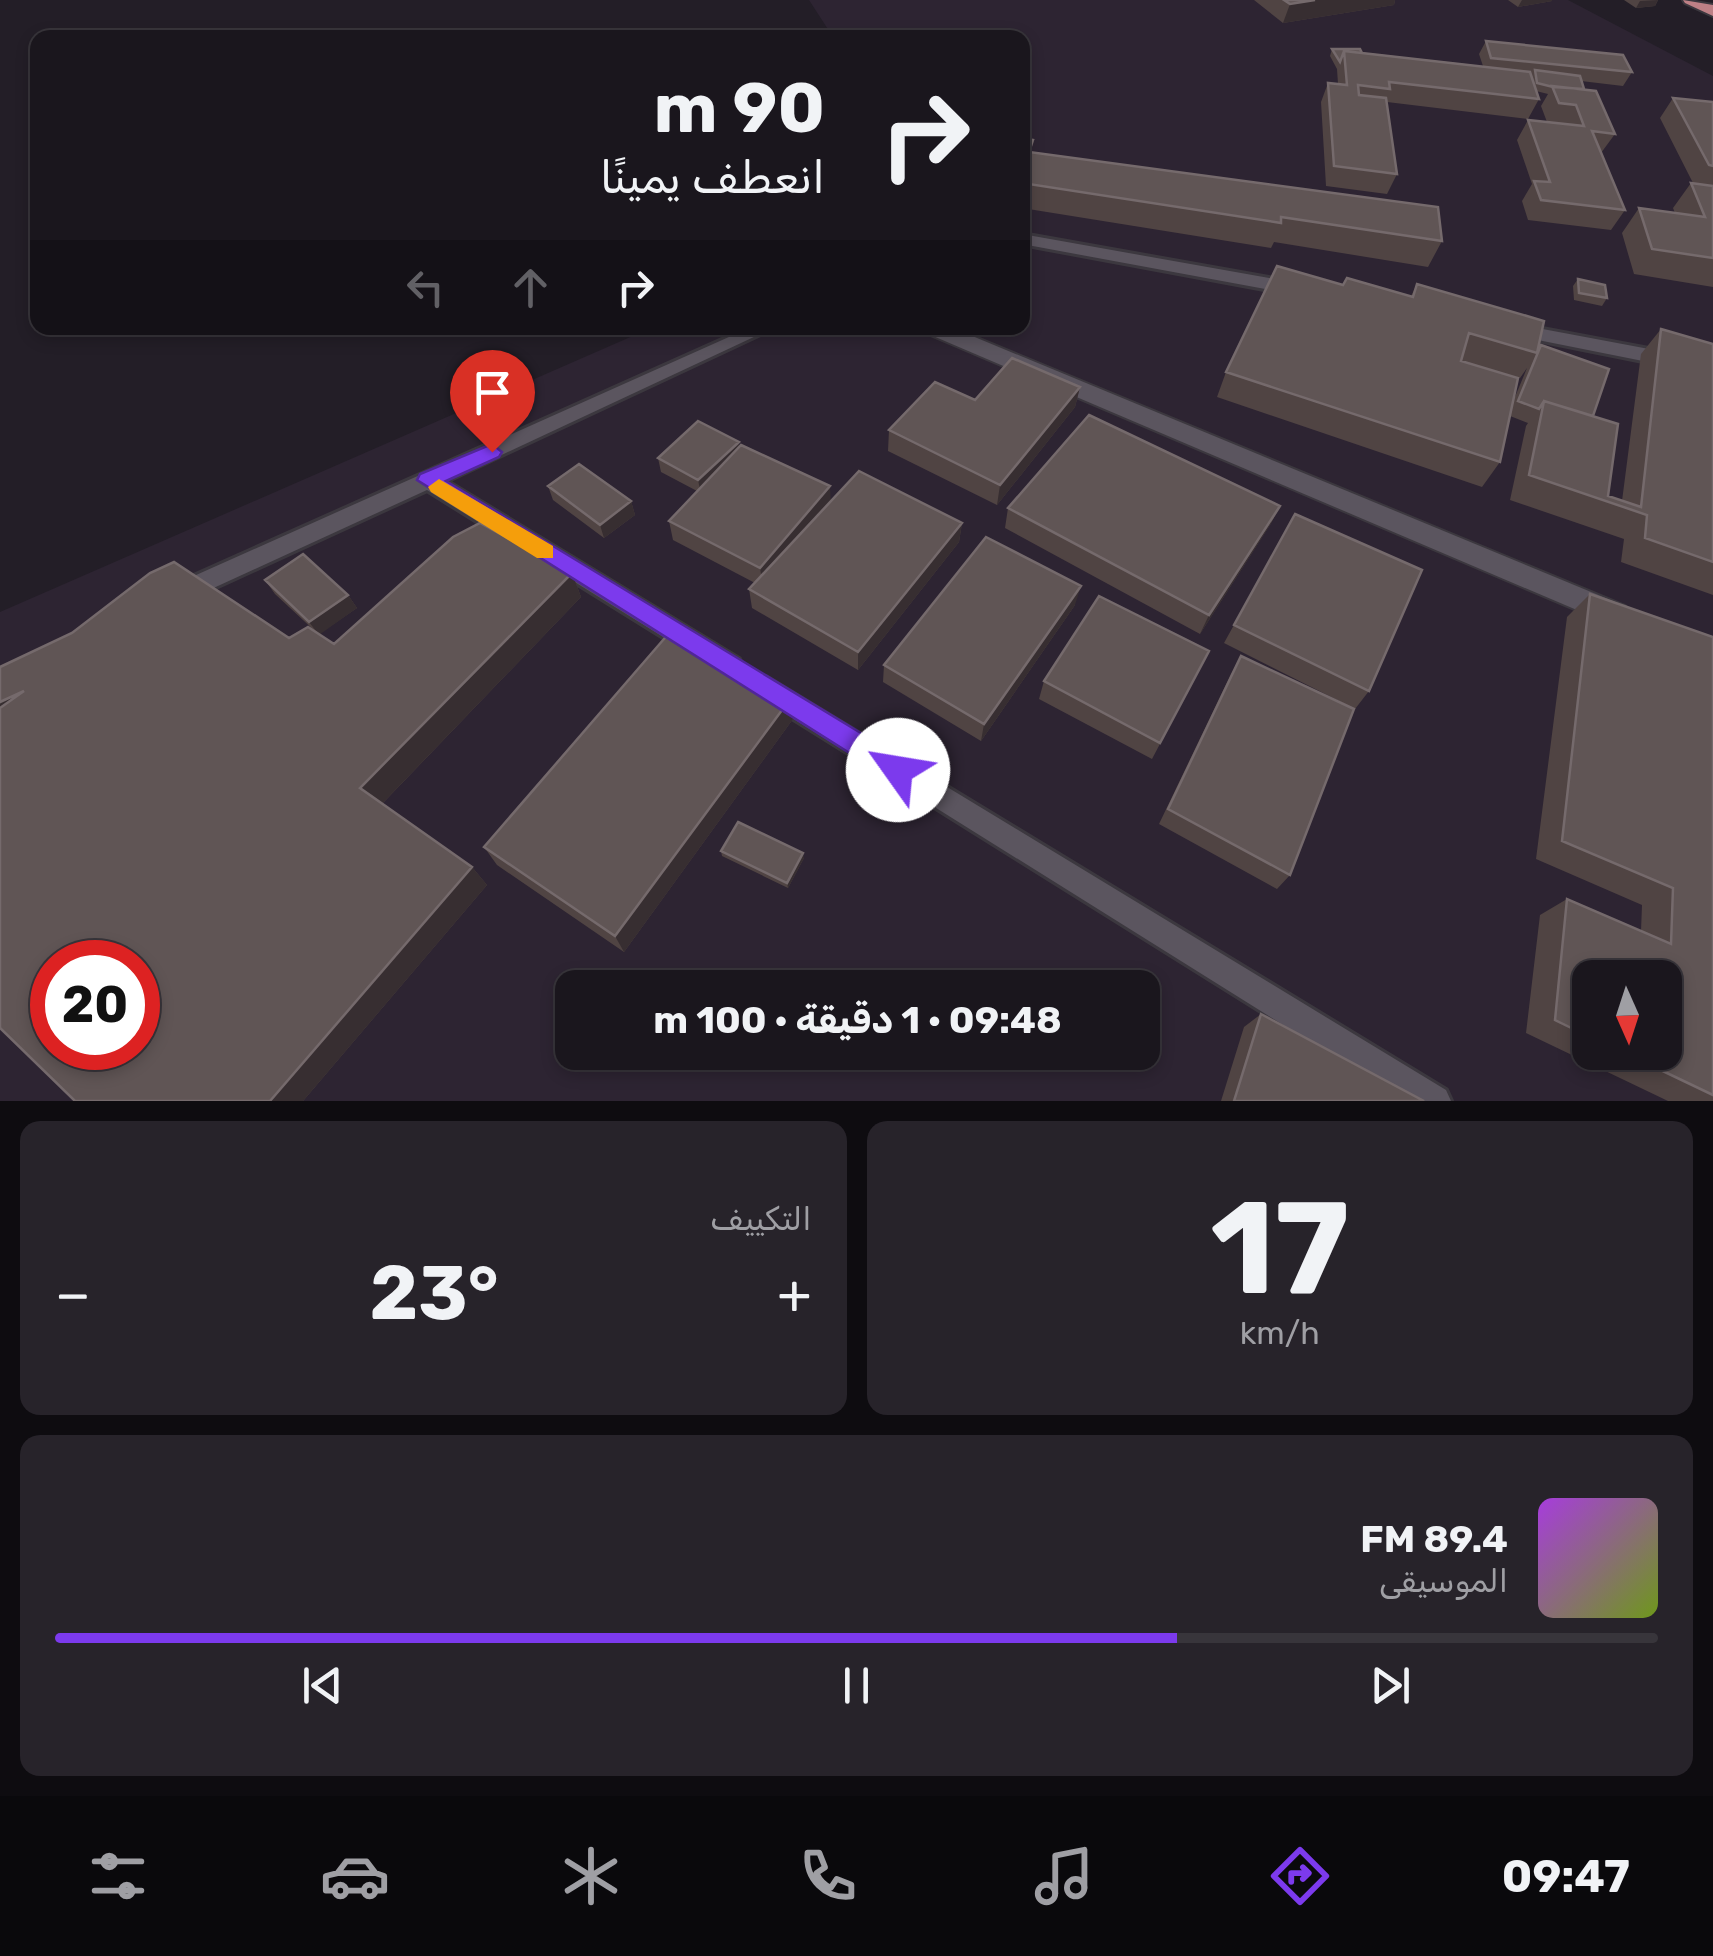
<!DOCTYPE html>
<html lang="ar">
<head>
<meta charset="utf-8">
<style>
  :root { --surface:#1a161d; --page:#27232a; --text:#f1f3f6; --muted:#9f9fa4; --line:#38353b; --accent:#7c3aed }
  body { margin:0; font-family:Rubik,"Noto Sans Arabic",sans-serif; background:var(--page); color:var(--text); direction:rtl; height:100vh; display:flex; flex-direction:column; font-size:38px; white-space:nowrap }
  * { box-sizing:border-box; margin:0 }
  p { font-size:32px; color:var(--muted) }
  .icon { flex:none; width:55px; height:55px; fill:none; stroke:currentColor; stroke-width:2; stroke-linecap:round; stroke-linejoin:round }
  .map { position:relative; height:1101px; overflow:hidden; direction:ltr }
  .sheet { display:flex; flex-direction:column; gap:20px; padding:20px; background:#0e0c10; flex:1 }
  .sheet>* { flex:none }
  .hud { position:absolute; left:30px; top:30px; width:1000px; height:305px; border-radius:20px; box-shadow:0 5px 15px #0003,0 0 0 2px var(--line); direction:rtl; background:#1a161d; color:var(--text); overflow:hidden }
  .needle { width:65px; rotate:177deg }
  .buttons { position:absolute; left:1572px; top:960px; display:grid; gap:20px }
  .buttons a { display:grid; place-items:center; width:110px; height:110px; border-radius:20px; background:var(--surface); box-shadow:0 5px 15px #0003,0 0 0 2px var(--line); font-size:50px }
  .speed { position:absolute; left:30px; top:940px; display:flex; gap:20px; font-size:50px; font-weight:700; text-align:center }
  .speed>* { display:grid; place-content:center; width:130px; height:130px; border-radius:50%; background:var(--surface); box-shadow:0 5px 15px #0003,0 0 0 2px var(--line); line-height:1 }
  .speed .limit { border:15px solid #d22; background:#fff; color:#111 }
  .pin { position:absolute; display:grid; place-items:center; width:85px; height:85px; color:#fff; margin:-102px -42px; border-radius:50% 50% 50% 0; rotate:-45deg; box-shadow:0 0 10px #0007 }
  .pin .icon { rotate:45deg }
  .me { position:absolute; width:110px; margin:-55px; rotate:302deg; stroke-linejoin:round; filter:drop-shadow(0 0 8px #0008) }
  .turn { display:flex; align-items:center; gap:35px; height:210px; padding:0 40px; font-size:45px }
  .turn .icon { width:130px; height:130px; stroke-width:2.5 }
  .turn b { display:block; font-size:70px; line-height:85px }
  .lanes { display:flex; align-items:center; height:95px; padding:0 40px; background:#0003; justify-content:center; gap:50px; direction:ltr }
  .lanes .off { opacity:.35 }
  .big { font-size:75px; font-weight:700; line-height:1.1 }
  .sheet .card { flex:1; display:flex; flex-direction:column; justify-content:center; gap:15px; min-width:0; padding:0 35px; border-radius:20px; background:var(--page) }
  .sheet .dial { align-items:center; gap:0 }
  .dial b { font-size:130px; line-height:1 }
  .song { display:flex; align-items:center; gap:30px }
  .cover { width:120px; height:120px; border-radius:15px; background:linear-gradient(135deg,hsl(280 70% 55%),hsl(80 70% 35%)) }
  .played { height:10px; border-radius:5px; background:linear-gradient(90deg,var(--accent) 70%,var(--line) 70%) }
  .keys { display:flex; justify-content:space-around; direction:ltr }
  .heat { display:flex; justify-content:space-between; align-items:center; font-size:55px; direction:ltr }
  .sheet .tiles { flex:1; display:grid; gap:20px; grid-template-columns:1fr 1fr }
  .card:last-child { grid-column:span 2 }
  .trip { position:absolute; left:555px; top:970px; width:605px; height:100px; border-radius:20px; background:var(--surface); box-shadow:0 5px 15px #0003,0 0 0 2px var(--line); font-weight:700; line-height:100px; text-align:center; direction:rtl }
  .tab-bar { display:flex; height:160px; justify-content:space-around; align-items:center; background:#0a090c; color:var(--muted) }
  .tab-bar .icon { width:70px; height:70px }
  .tab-bar .current { color:var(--accent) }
  .tab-bar b { font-size:45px; color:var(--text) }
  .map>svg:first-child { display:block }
</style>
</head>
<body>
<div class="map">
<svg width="1713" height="1101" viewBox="0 0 1713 1101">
  <rect width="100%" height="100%" fill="#231e27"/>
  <path fill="#2d2432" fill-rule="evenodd" d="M809 0H1568L1713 76V1101H0V612L651 328H1022V38L833 37ZM52 962H138V1048H52ZM1590 978H1665V1052H1590ZM572 988H1142V1052H572Z"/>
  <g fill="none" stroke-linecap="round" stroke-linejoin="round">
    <g stroke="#3c383f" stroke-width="6">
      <path id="service" d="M1022 234 1297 283 1306 289 1297 295 1022 244Z
        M1510 323 1713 361V375L1503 333V325Z
        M749 328H773L446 481 739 659 742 666 739 673 730 677 721 673 427 490 183 602H167L163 595 167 588Z
        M766 677 1446 1090 1451 1101H1405L757 696 754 688 757 680Z"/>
    </g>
    <g stroke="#3c383f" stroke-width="4">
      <path id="minor" d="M923 328H953L1625 606 1629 614 1625 622 1615 626 1605 622 926 333Z"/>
    </g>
    <g stroke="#3c383f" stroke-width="4">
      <path id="trunk" d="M1683 0 1713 5V16L1685 3Z"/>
    </g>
    <use href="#service" fill="#5b555f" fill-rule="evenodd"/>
    <use href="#minor" fill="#5b555f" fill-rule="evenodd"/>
    <use href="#trunk" fill="#be8086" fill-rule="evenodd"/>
  </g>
  <path fill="#504443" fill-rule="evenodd" d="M1254 0H1395L1394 5 1283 23Z
    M1508 0H1552V1L1518 7Z
    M1624 0H1658L1655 6 1636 8Z
    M1486 41 1632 72 1623 86 1581 81 1584 89 1615 134 1601 153 1625 210 1611 230 1528 220 1522 201 1532 184 1517 140 1528 120 1547 122 1541 106 1548 94 1536 91 1539 99 1528 119 1387 102 1397 174 1387 194 1326 186 1321 102 1328 83 1338 84 1337 69 1330 56 1332 49 1483 66 1479 54Z
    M1673 98 1713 102V287L1634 274 1622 233 1639 208 1675 213 1673 208 1691 183H1693L1660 118Z
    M1022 138 1031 152 1442 241 1428 267 1274 242 1271 248 1022 208Z
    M1578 279 1607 298 1602 306 1574 300 1573 286Z
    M1417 284 1538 348 1593 416 1608 496 1622 501 1641 354 1661 329 1713 344V595L1621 562 1624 539 1510 500 1526 426 1528 423 1510 416 1500 462 1482 487 1217 397 1226 372 1343 285 1411 296ZM1467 363 1520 378 1527 368 1512 404Z
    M1080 387 1075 407 997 505 888 451 889 430Z
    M739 442V447L831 502 962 523 959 542 858 670 752 608 749 589 755 583 673 540 669 521 697 491 661 472 658 458Z
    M548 486 631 501 635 515 604 538 553 500Z
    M1280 506 1270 525 1200 634 1005 528 1008 508Z
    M1295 514 1369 691 1355 709 1224 643Z
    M572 573 581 597 382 804 472 867 487 885 303 1101 289 638 317 633 275 594 265 580 348 595 357 608 319 634 334 644Z
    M1590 594 1713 637V1101H1668L1526 1033 1540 915 1567 899 1641 931 1642 905 1536 859 1567 617ZM1590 978 1665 1052H1590Z
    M1075 605 981 741 883 682 884 665Z
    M1209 651 1152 759 1039 699 1044 681Z
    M1241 656 1290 875 1277 889 1159 824 1231 674Z
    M793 719 624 952 497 865 484 847Z
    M721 851 804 858 788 888 722 856Z
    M1261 1014 1424 1101H1221L1244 1027Z"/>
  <path fill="#372e31" d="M1315 0H1395L1394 5 1283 23 1290 4Z
    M1522 0H1552V1L1518 7Z
    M1658 0 1655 6 1636 8 1640 1Z
    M1080 387 1075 407 997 505 1000 485Z
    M739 442 740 456 701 494 698 480Z
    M830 486 831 506 763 587 760 568Z
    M631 501 635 515 604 538 600 525Z
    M1280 506 1270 525 1200 634 1209 615Z
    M962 523 959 542 858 670V652Z
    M572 573 581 597 378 808 360 788Z
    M1081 586 1075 605 981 741 984 724Z
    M348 595 357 608 319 635 309 622Z
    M24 691 0 738V702Z
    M791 698 793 719 624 952 615 936Z
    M803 853 804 858 788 888 787 883Z
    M472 867 487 885 303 1101H270Z"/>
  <path fill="#605555" stroke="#756a6c" stroke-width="2.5" fill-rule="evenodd" d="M1284 0H1315L1290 4Z
    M1486 41 1623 55 1632 72 1491 58Z
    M1332 49H1360L1362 53 1344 51 1340 62Z
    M1344 51 1530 72 1539 99 1389 82 1390 89 1358 85 1359 95 1386 98 1397 174 1334 166 1328 83 1347 85Z
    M1535 70 1580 76 1584 89 1553 87 1537 83Z
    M1552 86 1596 91 1615 134 1592 131 1625 210 1541 200 1534 181 1550 182 1528 120 1584 126 1576 105 1559 103Z
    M1673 98 1713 102V166L1709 165Z
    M1022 138 1033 140 1029 152 1438 207 1442 241 1281 217V223L1022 183Z
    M1691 183 1713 186V258L1652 249 1639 208 1705 217Z
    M1277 266 1343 285 1347 278 1413 297 1417 284 1544 321 1537 353 1469 333 1461 361 1518 378 1500 462 1226 372Z
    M1578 279 1605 285 1607 298 1579 293Z
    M1661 329 1713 344V562L1645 538 1647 515 1529 475 1544 401 1618 424 1608 496 1641 507Z
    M1541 345 1609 369 1593 416 1544 401 1539 409 1518 401Z
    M1012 358 1080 387 1000 485 889 430 935 382 975 400Z
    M1089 415 1280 506 1209 615 1008 508Z
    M698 421 739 442 698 480 658 458Z
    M741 445 830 486 760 568 669 521Z
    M579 464 631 501 600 525 548 486Z
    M859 471 962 523 858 652 749 589Z
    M1295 514 1422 570 1369 691 1234 625Z
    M480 523 572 573 360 788 472 867 270 1101H75L0 1028V708L24 691 0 702V667L72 633 150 573 174 562 289 638 308 627 334 644 453 537ZM52 962H138V1048H52Z
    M986 537 1081 586 984 724 884 665Z
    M303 554 348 595 309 622 265 580Z
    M1590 594 1713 637V1095L1623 1052H1665V978H1590V1037L1555 1020 1567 899 1671 944 1673 888 1562 841Z
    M1099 596 1209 651 1160 743 1044 681Z
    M670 632 791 698 615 936 484 847Z
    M1241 656 1354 709 1290 875 1168 809Z
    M738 822 803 853 787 883 721 851Z
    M1261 1014 1424 1101H1234Z"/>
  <path fill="#7c3aed" stroke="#51269a" stroke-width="2.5" d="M492 444 502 452 499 457 446 481 907 761 911 770 907 778 898 782 889 778 417 480 420 474Z"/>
  <path fill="#f59e0b" d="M439 479 553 546V558H537L431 492 428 487Z"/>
</svg>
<div class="buttons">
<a><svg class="needle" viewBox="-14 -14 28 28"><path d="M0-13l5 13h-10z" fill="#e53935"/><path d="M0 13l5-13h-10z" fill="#9f9fa4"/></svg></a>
</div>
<div class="speed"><div class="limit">20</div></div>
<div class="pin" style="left:492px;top:452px;background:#d93025"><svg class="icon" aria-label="arrive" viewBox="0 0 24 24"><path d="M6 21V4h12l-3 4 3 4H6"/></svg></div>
<svg class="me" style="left:898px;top:770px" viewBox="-20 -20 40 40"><circle r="19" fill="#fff"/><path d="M0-13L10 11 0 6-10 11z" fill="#7c3aed"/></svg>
<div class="trip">09:48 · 1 دقيقة · 100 m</div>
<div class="hud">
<div class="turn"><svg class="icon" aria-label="right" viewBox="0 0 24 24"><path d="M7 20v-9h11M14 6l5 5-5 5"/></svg><div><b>90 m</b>انعطف يمينًا</div></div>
<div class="lanes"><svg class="icon off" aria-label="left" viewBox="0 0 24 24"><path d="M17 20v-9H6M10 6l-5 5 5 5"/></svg><svg class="icon off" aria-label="ahead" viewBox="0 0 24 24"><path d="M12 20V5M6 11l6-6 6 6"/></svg><svg class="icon" aria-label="right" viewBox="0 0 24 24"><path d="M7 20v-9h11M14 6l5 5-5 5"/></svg></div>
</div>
</div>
<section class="sheet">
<div class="tiles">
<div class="card dial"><b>17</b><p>km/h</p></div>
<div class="card"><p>التكييف</p>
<div class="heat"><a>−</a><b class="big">23°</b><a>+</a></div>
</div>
<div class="card">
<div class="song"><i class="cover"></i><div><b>89.4 FM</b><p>الموسيقى</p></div></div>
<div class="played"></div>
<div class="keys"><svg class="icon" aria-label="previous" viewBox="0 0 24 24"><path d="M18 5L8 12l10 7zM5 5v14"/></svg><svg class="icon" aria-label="pause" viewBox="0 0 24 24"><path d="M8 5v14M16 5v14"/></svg><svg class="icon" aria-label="next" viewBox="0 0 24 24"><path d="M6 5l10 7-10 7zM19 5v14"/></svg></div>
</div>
</div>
</section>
<nav class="tab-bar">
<b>09:47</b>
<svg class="icon current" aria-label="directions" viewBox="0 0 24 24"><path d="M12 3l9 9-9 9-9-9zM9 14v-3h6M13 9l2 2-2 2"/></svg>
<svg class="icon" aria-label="music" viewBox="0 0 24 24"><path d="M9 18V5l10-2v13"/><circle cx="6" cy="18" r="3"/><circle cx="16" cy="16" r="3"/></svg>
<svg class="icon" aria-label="phone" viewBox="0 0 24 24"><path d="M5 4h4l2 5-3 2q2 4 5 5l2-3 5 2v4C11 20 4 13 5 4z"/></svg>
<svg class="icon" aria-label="climate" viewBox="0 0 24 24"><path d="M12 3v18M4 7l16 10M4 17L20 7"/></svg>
<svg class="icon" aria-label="car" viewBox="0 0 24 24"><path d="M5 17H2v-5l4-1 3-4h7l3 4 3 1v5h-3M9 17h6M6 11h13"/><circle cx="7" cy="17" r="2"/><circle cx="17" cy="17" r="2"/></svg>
<svg class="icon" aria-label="filters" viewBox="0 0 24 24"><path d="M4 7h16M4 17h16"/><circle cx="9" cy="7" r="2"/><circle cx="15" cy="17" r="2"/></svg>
</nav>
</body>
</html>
